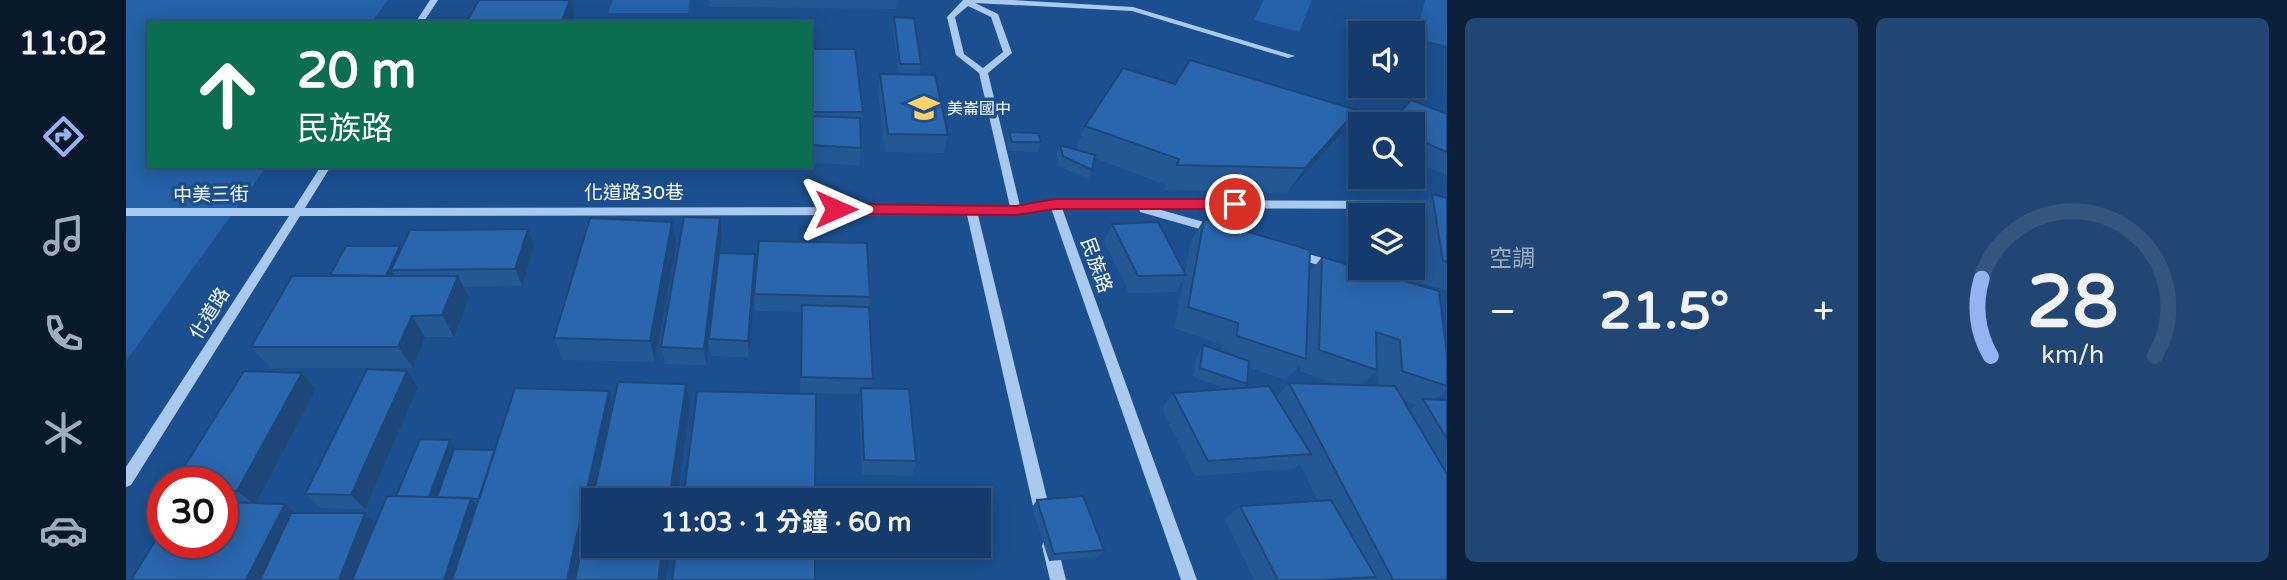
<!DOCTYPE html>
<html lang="zh-TW">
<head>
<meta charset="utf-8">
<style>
  :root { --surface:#143b6b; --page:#214673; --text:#f1f3f6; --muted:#9dadc1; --line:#33557e; --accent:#95b2f1 }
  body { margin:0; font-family:"Varela Round","Noto Sans TC",sans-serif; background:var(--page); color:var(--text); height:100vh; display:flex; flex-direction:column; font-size:26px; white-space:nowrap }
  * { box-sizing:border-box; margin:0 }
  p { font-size:23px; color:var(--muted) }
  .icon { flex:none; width:38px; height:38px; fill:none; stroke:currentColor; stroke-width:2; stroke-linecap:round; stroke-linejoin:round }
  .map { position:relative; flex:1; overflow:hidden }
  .drawer { display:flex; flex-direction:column; gap:18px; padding:18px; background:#0b203b; width:840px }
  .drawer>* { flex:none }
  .top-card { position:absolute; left:21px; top:21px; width:665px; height:147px; border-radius:0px; box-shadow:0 4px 18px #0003,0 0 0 2px var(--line); background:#0b6e4f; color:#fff; overflow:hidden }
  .fabs { position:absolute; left:1222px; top:21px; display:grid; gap:14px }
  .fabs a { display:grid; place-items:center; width:77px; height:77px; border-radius:0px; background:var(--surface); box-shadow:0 4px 18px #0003,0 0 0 2px var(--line); font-size:35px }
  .speed { position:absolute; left:21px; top:467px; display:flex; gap:14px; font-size:35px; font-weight:700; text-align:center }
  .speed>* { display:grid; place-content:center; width:91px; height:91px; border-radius:50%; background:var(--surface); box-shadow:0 4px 18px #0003,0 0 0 2px var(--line); line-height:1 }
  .speed .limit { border:10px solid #d22; background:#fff; color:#111 }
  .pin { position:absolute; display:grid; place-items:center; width:60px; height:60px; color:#fff; margin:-30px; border:4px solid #fff; border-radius:50%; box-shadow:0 2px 7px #0007 }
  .me { position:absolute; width:77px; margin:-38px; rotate:90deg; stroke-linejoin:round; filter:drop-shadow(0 0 5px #0008) }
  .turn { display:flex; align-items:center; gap:24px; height:147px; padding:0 35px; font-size:32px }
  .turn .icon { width:91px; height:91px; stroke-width:2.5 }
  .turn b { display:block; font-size:49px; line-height:60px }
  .big { font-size:52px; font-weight:700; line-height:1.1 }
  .drawer .widget { flex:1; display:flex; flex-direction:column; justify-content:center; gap:10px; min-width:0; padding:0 24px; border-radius:10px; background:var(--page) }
  .drawer .dial { align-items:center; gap:0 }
  .dial svg { height:182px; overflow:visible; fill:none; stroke:var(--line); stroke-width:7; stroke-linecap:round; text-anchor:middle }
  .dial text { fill:var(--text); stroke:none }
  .heat { display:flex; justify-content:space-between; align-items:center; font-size:38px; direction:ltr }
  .drawer .tiles { flex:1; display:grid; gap:18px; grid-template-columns:repeat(2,1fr) }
  .trip { position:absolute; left:455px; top:488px; width:410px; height:70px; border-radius:0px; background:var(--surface); box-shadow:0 4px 18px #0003,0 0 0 2px var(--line); font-weight:700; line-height:70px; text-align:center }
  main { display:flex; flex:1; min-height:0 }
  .menu { display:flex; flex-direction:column; width:126px; justify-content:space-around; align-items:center; background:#08182b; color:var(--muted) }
  .menu .icon { width:49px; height:49px }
  .menu .current { color:var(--accent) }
  .menu b { font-size:32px; color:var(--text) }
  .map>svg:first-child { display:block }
</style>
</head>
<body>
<main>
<nav class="menu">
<b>11:02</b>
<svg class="icon current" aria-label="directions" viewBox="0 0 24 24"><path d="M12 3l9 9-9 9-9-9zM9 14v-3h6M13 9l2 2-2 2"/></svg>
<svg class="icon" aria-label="music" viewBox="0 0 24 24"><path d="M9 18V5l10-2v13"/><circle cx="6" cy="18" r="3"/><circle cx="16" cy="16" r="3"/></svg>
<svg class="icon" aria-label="phone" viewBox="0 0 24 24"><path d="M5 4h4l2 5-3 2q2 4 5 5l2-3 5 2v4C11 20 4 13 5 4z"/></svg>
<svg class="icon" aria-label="climate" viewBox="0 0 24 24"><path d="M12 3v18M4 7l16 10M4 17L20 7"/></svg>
<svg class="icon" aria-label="car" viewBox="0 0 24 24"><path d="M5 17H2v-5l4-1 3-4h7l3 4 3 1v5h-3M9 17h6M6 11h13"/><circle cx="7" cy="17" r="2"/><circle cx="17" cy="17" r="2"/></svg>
</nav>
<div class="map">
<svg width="1321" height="580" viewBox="0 0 1321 580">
  <rect width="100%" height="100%" fill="#1b4f8f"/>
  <path fill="#2461a8" d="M0 0H262L245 23H23V166H141L0 361Z
    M487 0H564L562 13H482Z
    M1138 0H1186L1173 32 1128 20Z
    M1299 0H1321V46L1290 38Z"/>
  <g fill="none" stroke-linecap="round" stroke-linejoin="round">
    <path fill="#a9c9ee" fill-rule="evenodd" d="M304 0H312L297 23H289Z
      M837 0H886L1007 7 1169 56 1162 58 1006 11 849 3 872 14 886 53 862 73 894 206 929 200 1321 201V209L1028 208 1092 226 1094 229 1088 233 1014 212 1013 208H936L1071 580H1055L925 208 890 215H852L925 515 922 520 917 522 912 520 909 515 841 215 174 216 5 485 0 487V467L163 216H0V208H168L195 166H205L179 208 841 207 845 205 849 207H884L853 73 830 55 821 17ZM842 6 865 17 877 52 857 68 838 54 829 17Z
      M1169 250 1213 263 1215 266 1209 270 1165 257 1163 254Z
      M924 538 930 540 940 580H924L916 546 918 540Z"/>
  </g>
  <path fill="#245895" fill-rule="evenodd" d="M582 0H772L771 9 583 7Z
    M768 17 795 64 793 74 773 73 767 26Z
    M684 49 737 112 735 129H734L735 148 733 165 684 163Z
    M754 74 822 135 818 153 759 152 752 91Z
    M1321 114V175L1286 161V124Z
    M959 126 1214 135 1161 193 1038 190 1040 185 968 158 966 170 962 179 933 166 931 154 934 145 950 150Z
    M883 132 915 142 912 152 883 151 881 142Z
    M1306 194 1321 198V290L1295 283 1286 217Z
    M594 218 596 235 594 253 630 271 744 297 743 309 747 379 745 388 790 461 786 476 736 475 733 404 734 394 674 393 676 312 629 311 628 295 623 357 585 356 583 342 580 365 539 364 535 347Z
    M1078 219 1183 273 1196 257 1321 355V390L1310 399 1321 400V580H1128L1099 519 1114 506 1192 501 1174 464 1168 469 1069 476 1036 409 1047 393 1101 389 1067 377 1071 355 1077 345 1095 352 1096 345 1048 328 1058 278 1050 292 1003 293 978 241 986 224 1059 273 1065 241ZM1251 361 1253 386 1235 385 1251 370ZM1174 365V371L1212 385 1163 383 1150 397 1118 388 1121 384 1122 367 1160 380ZM1278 400 1290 405 1283 410Z
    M550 244 529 362 437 360 428 338Z
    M408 246 396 286 337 287 343 298 328 337H299L287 368H145L125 347 205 276 275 248Z
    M281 371 292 387 239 509 195 508 179 494Z
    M176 373 190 389 130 503 159 504 169 513 250 523 270 496 324 440 330 449 369 450 487 403 560 384 564 405 540 580H5L96 542V483Z
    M911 500 978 550 972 557 923 561 906 507Z"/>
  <path fill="#1d4779" d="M444 0H445L448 14 445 23H435Z
    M1231 110 1214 135 1161 193 1179 168Z
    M594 218 596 235 580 365 578 349Z
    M546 222 550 244 529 362 524 341Z
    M402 229 408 246 396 286 389 269Z
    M274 246 279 256 265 270 270 277 260 276Z
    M629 254 630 271 623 357 622 341Z
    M332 276 343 298 328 337 316 315Z
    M286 316 299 337 287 368 272 347Z
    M281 371 292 387 239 509 225 495Z
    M176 373 190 389 129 505 111 491Z
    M560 384 564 405 551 500H543Z
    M483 391 490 412 454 580H441Z
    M324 440 330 449 310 505 303 497Z
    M345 498 355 512 334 580H318Z
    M159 504 176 518 145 580H120Z
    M239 513 253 526 233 580H213Z
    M537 546H545L540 580H532Z"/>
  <path fill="#2a66ad" stroke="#1d4779" stroke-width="2" d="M353 0H444L435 23H340Z
    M768 17 788 18 795 64H774Z
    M684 49H729L737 112H684Z
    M1064 60 1231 110 1179 168 1051 165 1053 159 959 126 997 68 1049 84Z
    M754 74 809 75 822 135 762 134Z
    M1285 100 1321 114V152L1286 137V124H1263Z
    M684 116 734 118 735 148 684 145Z
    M883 132 912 133 915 142H886Z
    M934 145 969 155 966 170 937 156Z
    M1306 194 1321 198V262L1317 261Z
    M558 217 594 218 578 349 535 347Z
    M464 218 546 222 524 341 428 338Z
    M1078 219 1184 250 1180 359 1111 336 1112 323 1062 307Z
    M1032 222 1060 275 1012 276 986 224Z
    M402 229 389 269 265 270 284 230Z
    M633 241 741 243 744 297 628 294Z
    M220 246H274L260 276 204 275Z
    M593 253 629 254 622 341 583 339Z
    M1196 257 1313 291 1321 355V386L1276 371 1274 340 1250 332 1251 370 1193 350Z
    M166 276H332L316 315 286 316 272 347H125Z
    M676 305 743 307 747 379 675 377Z
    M1077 345 1123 361 1121 384 1074 368Z
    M241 369 281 371 225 495 179 494Z
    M118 371 176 373 111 491 96 490V483H48Z
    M492 382 560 384 543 500H467V546H537L532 580H449Z
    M1163 383 1269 386 1321 474V580H1267Z
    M1143 386 1185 454 1082 461 1047 393Z
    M389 388 483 391 441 580H326Z
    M735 388 783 389 790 461 738 460Z
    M571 391 690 394 689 500H557Z
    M1297 399 1321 400V439Z
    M294 439 324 440 303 497 270 496Z
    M328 449 369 450 353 499 311 497Z
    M261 496 345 498 318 580H226Z
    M957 496 978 550 928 554 911 500Z
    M1205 500 1250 577 1196 580H1152L1114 506Z
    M96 502 159 504 120 580H5L37 528V542H96Z
    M165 513H239L213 580H134Z
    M551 546H689V580H546Z"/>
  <path fill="#e11d48" stroke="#92132f" stroke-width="2" d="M929 199H1109L1116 204 1109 209H929L890 215 710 214 703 209 710 204 890 206Z"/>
  <defs>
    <g id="school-bare" transform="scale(2.415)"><path d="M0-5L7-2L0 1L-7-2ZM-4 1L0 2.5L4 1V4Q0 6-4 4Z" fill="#ffd166" stroke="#1b4f8f" stroke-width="2.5" paint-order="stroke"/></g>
  </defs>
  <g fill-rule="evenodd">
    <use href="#school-bare" x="798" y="108"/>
  </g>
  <g text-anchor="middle" stroke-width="7" stroke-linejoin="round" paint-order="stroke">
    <g font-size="16" fill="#fff" stroke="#1b4f8f" text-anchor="start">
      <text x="821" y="114">美崙國中</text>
    </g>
    <g font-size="19" fill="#fff" stroke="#1b4f8f">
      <text x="508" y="199">化道路30巷</text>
      <text transform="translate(85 194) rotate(-1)" y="7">中美三街</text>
      <text transform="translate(971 265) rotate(70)" y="7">民族路</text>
      <text transform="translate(83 313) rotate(-58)" y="7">化道路</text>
    </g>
  </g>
</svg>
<div class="fabs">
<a><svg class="icon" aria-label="sound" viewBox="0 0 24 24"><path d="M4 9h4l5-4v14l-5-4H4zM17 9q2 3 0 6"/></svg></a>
<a><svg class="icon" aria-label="search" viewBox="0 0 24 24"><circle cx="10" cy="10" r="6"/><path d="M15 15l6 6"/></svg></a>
<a><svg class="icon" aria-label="layers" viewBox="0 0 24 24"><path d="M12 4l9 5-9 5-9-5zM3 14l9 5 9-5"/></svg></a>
</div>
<div class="speed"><div class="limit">30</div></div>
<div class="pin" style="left:1109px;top:204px;background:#d93025"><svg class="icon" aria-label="arrive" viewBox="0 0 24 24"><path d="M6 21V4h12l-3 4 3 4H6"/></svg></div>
<svg class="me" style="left:710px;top:209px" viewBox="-20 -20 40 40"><path d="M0-17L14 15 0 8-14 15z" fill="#e11d48" stroke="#fff" stroke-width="4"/></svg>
<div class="trip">11:03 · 1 分鐘 · 60 m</div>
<div class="top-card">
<div class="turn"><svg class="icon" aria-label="ahead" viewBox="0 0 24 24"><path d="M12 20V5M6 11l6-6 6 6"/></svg><div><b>20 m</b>民族路</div></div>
</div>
</div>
<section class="drawer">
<div class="tiles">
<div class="widget"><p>空調</p>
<div class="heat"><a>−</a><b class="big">21.5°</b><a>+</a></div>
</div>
<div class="widget dial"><svg viewBox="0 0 100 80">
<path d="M14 69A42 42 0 1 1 86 69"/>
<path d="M14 69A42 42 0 0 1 10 35" stroke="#95b2f1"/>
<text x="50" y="56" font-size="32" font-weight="700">28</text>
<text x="50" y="72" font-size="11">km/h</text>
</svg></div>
</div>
</section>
</main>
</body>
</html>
